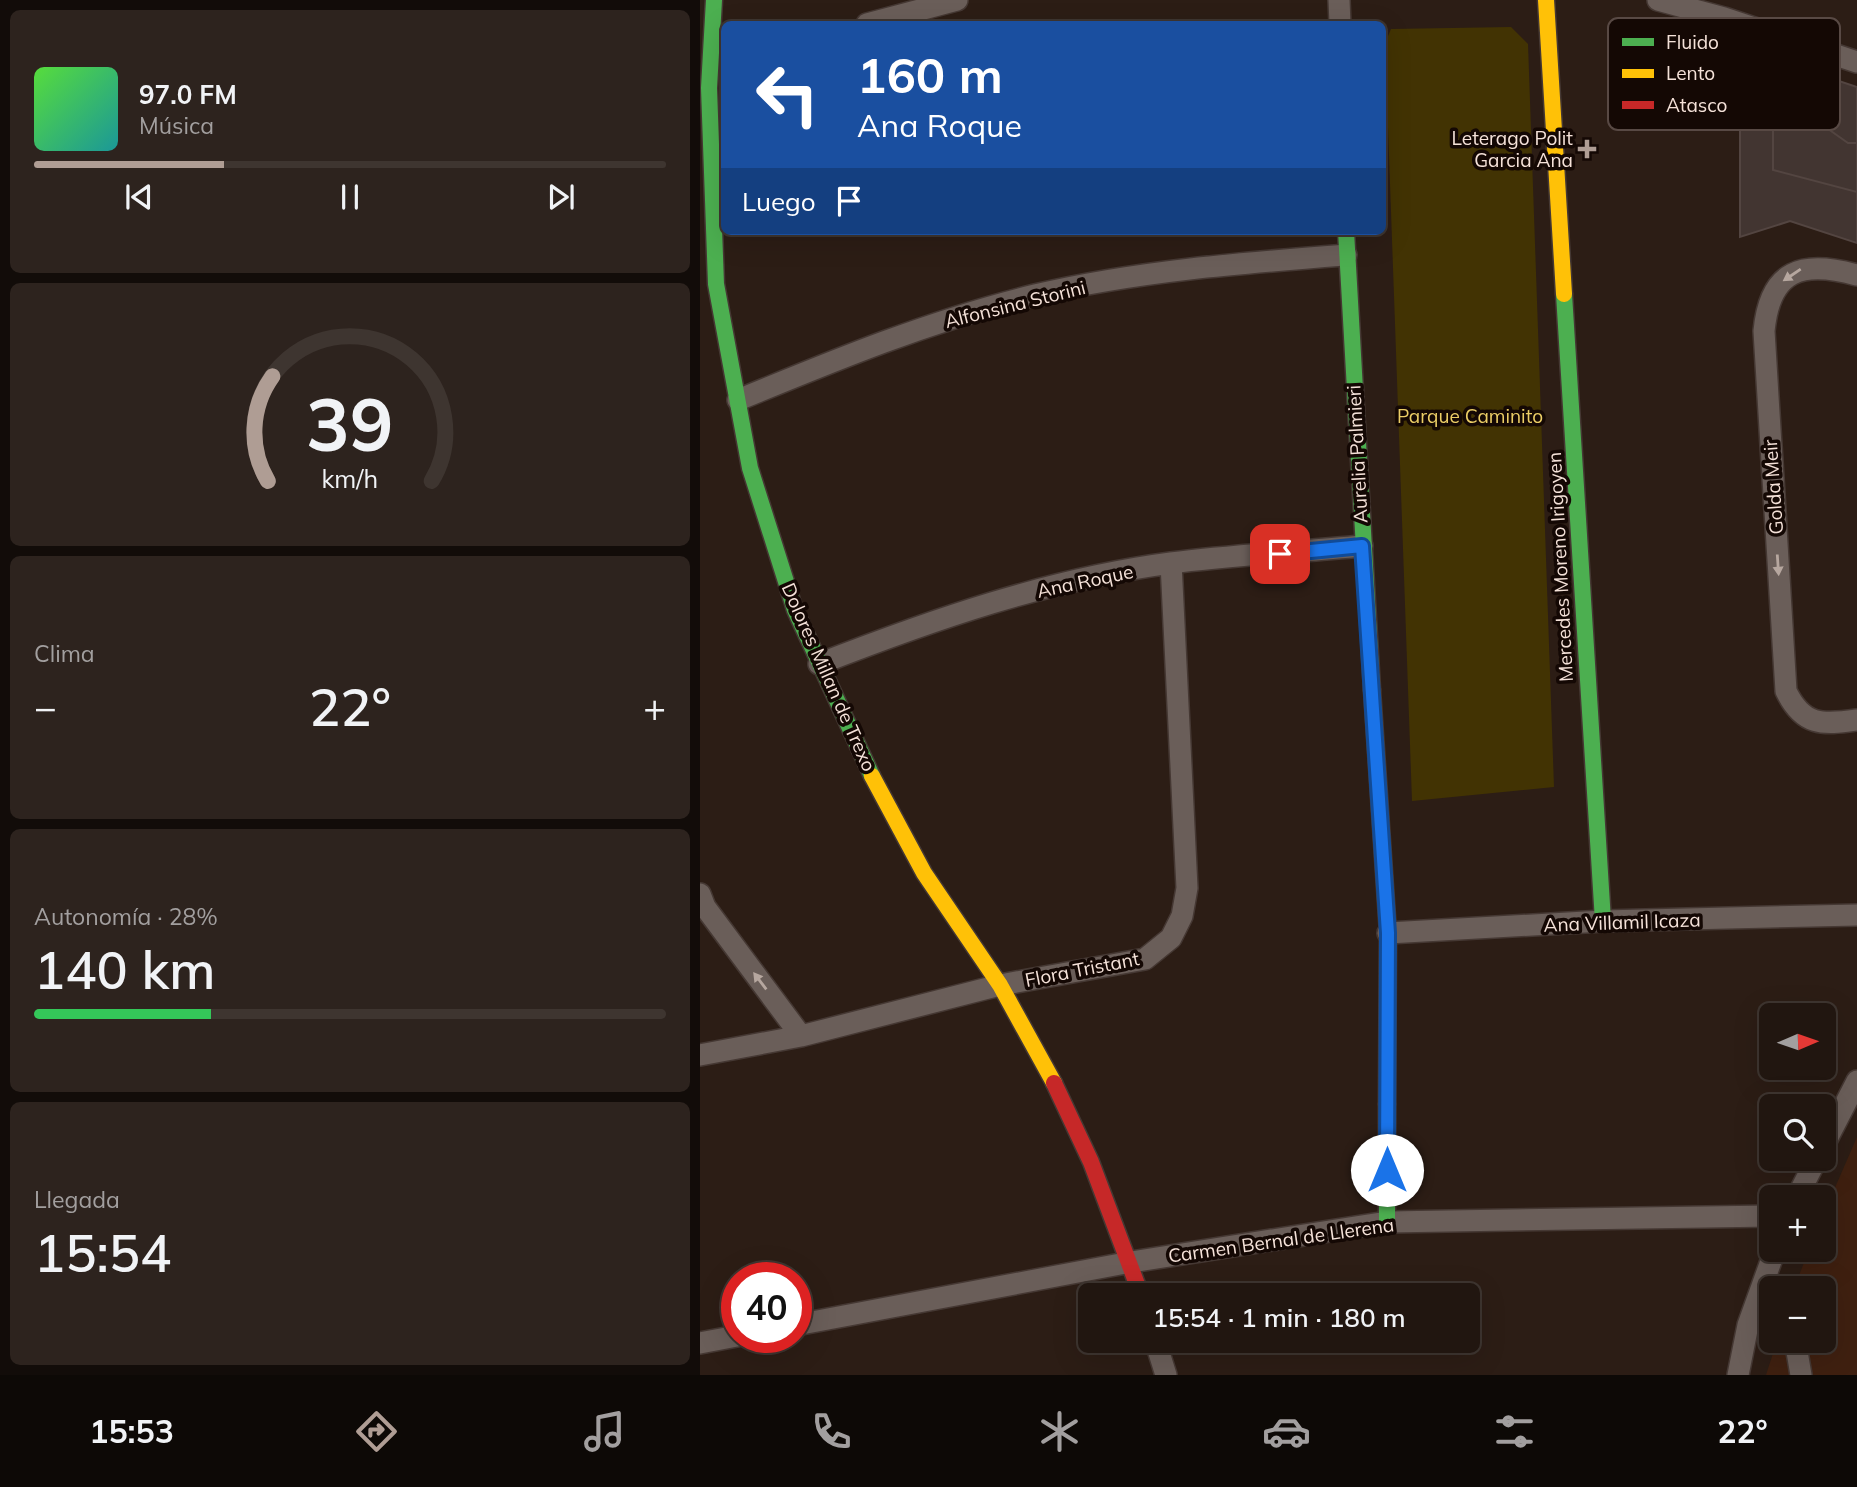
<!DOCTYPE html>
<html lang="es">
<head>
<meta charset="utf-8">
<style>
  :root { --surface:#211610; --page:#2d231e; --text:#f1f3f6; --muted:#a29f9f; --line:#3e3530; --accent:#af9d94 }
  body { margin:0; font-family:Mulish,sans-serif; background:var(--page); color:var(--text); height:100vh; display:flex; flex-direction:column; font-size:26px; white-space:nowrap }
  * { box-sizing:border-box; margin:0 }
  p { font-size:23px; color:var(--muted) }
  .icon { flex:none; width:38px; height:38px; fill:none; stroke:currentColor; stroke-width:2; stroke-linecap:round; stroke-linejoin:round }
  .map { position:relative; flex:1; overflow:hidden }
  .sheet { display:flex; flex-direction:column; gap:10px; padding:10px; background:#120c09; width:700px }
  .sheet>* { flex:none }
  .top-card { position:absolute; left:21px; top:21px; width:665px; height:214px; border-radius:10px; box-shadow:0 7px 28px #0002,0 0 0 2px var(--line); background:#1a4fa0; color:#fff; overflow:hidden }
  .needle { width:46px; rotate:88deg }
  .buttons { position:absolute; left:1059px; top:1003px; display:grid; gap:14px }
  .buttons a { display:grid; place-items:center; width:77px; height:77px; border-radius:10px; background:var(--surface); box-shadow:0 7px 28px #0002,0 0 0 2px var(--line); font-size:35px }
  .speed { position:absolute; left:21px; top:1262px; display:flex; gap:14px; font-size:35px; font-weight:700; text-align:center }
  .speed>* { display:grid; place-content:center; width:91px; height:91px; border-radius:50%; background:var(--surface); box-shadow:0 7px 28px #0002,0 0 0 2px var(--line); line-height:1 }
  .speed .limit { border:10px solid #d22; background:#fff; color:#111 }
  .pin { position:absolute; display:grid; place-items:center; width:60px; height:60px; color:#fff; margin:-30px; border-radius:14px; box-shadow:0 4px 10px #0006 }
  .me { position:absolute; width:77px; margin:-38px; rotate:0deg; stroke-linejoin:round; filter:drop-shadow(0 0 5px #0008) }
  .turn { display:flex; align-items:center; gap:24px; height:147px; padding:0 21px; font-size:32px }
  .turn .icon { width:91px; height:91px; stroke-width:2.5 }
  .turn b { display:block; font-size:49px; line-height:60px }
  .then { display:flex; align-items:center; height:66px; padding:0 21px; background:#0003; gap:14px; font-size:26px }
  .big { font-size:52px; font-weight:600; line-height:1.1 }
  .sheet .widget { flex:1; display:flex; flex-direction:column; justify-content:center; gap:10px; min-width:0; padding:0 24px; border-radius:10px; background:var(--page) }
  .sheet .dial { align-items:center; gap:0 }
  .dial svg { height:182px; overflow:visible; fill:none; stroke:var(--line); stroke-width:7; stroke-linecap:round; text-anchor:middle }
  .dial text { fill:var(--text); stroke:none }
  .song { display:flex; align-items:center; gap:21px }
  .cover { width:84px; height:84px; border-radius:10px; background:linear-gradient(135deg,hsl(110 70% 55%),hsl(180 70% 35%)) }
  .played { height:7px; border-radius:4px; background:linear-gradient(90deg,var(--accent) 30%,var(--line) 30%) }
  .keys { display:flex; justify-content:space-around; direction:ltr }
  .heat { display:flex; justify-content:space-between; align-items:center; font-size:38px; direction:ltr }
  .charge { height:10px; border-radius:5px; background:linear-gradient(90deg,#34c759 28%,var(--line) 0) }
  .trip { position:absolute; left:378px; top:1283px; width:402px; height:70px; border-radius:10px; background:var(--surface); box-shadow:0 7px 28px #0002,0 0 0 2px var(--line); font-weight:600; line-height:70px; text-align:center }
  .tabs { display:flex; height:112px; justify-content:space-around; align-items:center; background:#0d0906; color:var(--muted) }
  .tabs .icon { width:49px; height:49px }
  .tabs .on { color:var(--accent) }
  .tabs b { font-size:32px; color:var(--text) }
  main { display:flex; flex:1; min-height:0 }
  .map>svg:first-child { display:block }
</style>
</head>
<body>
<main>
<section class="sheet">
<div class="widget">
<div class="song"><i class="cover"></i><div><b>97.0 FM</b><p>Música</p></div></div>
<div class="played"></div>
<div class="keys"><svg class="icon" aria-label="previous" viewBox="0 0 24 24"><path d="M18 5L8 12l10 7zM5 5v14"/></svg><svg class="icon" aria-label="pause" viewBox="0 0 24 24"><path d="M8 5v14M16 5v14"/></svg><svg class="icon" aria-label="next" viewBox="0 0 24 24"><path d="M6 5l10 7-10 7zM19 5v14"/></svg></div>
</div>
<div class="widget dial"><svg viewBox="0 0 100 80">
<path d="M14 69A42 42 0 1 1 86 69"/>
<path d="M14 69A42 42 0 0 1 16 23" stroke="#af9d94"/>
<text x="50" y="56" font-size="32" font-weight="700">39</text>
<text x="50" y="72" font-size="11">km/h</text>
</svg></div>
<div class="widget"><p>Clima</p>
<div class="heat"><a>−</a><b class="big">22°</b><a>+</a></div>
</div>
<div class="widget"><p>Autonomía · 28%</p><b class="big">140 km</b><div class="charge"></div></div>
<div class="widget"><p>Llegada</p><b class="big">15:54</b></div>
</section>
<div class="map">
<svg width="1157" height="1375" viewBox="0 0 1157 1375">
  <rect width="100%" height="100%" fill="#2c1d15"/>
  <path fill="#3f2010" d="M1157 1137V1375H1066L1077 1341 1124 1340V1288H1094L1109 1250H1124V1213Z"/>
  <path fill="#423303" d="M811 27 828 44 854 787 712 801 685 43 691 29Z"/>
  <path fill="#423531" stroke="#534541" stroke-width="2" d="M1040 48 1157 87V243L1090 221 1040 237Z
    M1114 119 1148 143H1157V192L1073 170V124Z"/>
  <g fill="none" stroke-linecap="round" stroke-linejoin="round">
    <g stroke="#453833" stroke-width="24">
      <path id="street" d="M639 0 640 24
        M958 0 1024 18 1157 62
        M167 24 257 0
        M1157 275C1102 260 1070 269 1064 331L1086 691C1103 726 1122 725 1157 720
        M38 400C135 360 232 320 335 295 437 271 542 263 646 255
        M119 664C232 620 349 579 471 563 534 555 598 552 662 546
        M0 894 5 907 101 1036
        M688 933 903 921 1157 915
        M0 1055 101 1036 300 985 445 959 471 938 482 916 487 888 471 563
        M1124 1145 1157 1081
        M1097 1197 1117 1158
        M96 1325 431 1262 687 1222 1071 1216
        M455 1340 466 1375
        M1095 1340 1101 1375
        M0 1343 37 1336
        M1038 1375 1048 1325 1075 1250"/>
    </g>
    <g stroke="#453833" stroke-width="19">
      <path id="fast" d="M14 0 9 88 16 284 50 468 95 610 172 776
        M646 231 672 690
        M864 294 903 921
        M687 1222V1104"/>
    </g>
    <g stroke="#453833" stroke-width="19">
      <path id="slow" d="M846 0 864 294
        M672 690 688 933 687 1104
        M172 776 224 873 300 985 354 1083"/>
    </g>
    <g stroke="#453833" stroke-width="19">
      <path id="jam" d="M354 1083 391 1162 441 1295"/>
    </g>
    <use href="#street" stroke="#6a5e59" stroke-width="21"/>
    <use href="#fast" stroke="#4caf50" stroke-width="16"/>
    <use href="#slow" stroke="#ffc107" stroke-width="16"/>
    <use href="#jam" stroke="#c62828" stroke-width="16"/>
  </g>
  <defs><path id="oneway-solid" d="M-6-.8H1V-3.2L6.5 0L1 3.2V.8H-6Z" transform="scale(1.75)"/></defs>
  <g fill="#b6a79f">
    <use href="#oneway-solid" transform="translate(1092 275) rotate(146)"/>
    <use href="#oneway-solid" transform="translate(1078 565) rotate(86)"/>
    <use href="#oneway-solid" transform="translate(60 981) rotate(-127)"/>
  </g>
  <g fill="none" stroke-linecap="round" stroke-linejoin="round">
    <g stroke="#114b97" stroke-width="18">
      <path id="route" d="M580 554 662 546 688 933 687 1170"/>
    </g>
    <use href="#route" stroke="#1a73e8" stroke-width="12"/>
  </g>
  <path fill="#af9d94" stroke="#140804" stroke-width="2.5" d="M883.5 138.5h7v7h7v7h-7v7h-7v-7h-7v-7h7z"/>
  <g text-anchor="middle" stroke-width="7" stroke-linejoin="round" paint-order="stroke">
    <g font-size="19" fill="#f5e2d9" stroke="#140804" text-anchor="end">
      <text x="873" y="145">Leterago Polit<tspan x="873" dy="22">Garcia Ana</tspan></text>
    </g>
    <g font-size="19" fill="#f5e2d9" stroke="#140804">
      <text transform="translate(315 304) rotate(-14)" y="7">Alfonsina Storini</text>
      <text transform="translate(657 454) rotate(-93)" y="7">Aurelia Palmieri</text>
      <text transform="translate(1073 487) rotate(-94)" y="7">Golda Meir</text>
      <text transform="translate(860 567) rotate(-93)" y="7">Mercedes Moreno Irigoyen</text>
      <text transform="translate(385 581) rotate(-12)" y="7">Ana Roque</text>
      <text transform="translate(129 677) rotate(66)" y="7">Dolores Millan de Trexo</text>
      <text transform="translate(922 922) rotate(-2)" y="7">Ana Villamil Icaza</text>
      <text transform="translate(382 969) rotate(-11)" y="7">Flora Tristant</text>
      <text transform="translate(581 1240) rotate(-8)" y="7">Carmen Bernal de Llerena</text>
    </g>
    <g font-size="19" fill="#ecce66" stroke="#140804">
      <text x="770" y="423">Parque Caminito</text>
    </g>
  </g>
  <rect x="908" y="18" width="232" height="112" rx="10" fill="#140804" stroke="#584944" stroke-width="2"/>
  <rect x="922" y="38" width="32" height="8" fill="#4caf50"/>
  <rect x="922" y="69" width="32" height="9" fill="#ffc107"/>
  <rect x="922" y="101" width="32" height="8" fill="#c62828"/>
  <g font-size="19" fill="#f5e2d9">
    <text x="966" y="49">Fluido</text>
    <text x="966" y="80">Lento</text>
    <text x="966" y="112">Atasco</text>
  </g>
</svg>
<div class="buttons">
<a><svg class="needle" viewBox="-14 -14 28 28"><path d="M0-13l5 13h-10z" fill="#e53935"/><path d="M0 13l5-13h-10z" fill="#a29f9f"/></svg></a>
<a><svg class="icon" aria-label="search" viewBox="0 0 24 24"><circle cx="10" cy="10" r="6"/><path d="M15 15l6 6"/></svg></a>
<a>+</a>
<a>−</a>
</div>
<div class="speed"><div class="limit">40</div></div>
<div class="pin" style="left:580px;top:554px;background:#d93025"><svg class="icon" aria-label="arrive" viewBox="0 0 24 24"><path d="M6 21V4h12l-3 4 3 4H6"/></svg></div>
<svg class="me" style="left:687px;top:1170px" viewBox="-20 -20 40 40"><circle r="19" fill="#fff"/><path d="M0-13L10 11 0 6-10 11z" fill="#1a73e8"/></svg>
<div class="trip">15:54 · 1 min · 180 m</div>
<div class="top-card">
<div class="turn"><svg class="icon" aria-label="left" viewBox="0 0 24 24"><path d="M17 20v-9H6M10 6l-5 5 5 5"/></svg><div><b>160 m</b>Ana Roque</div></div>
<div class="then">Luego<svg class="icon" aria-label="arrive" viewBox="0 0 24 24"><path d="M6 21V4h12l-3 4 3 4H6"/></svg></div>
</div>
</div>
</main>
<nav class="tabs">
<b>15:53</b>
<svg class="icon on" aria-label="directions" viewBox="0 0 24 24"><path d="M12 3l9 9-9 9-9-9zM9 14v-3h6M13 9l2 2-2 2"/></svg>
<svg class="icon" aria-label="music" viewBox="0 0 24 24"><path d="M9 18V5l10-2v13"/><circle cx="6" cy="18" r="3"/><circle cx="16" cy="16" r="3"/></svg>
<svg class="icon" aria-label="phone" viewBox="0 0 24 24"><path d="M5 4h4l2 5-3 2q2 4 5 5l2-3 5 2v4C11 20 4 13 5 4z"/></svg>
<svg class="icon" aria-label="climate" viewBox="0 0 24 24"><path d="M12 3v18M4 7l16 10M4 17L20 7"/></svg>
<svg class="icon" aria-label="car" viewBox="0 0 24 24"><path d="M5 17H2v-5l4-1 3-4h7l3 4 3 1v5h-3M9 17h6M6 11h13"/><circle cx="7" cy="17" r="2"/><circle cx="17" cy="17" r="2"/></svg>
<svg class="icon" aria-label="filters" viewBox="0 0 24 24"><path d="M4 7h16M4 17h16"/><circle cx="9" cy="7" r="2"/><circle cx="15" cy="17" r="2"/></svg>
<b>22°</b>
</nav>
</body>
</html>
